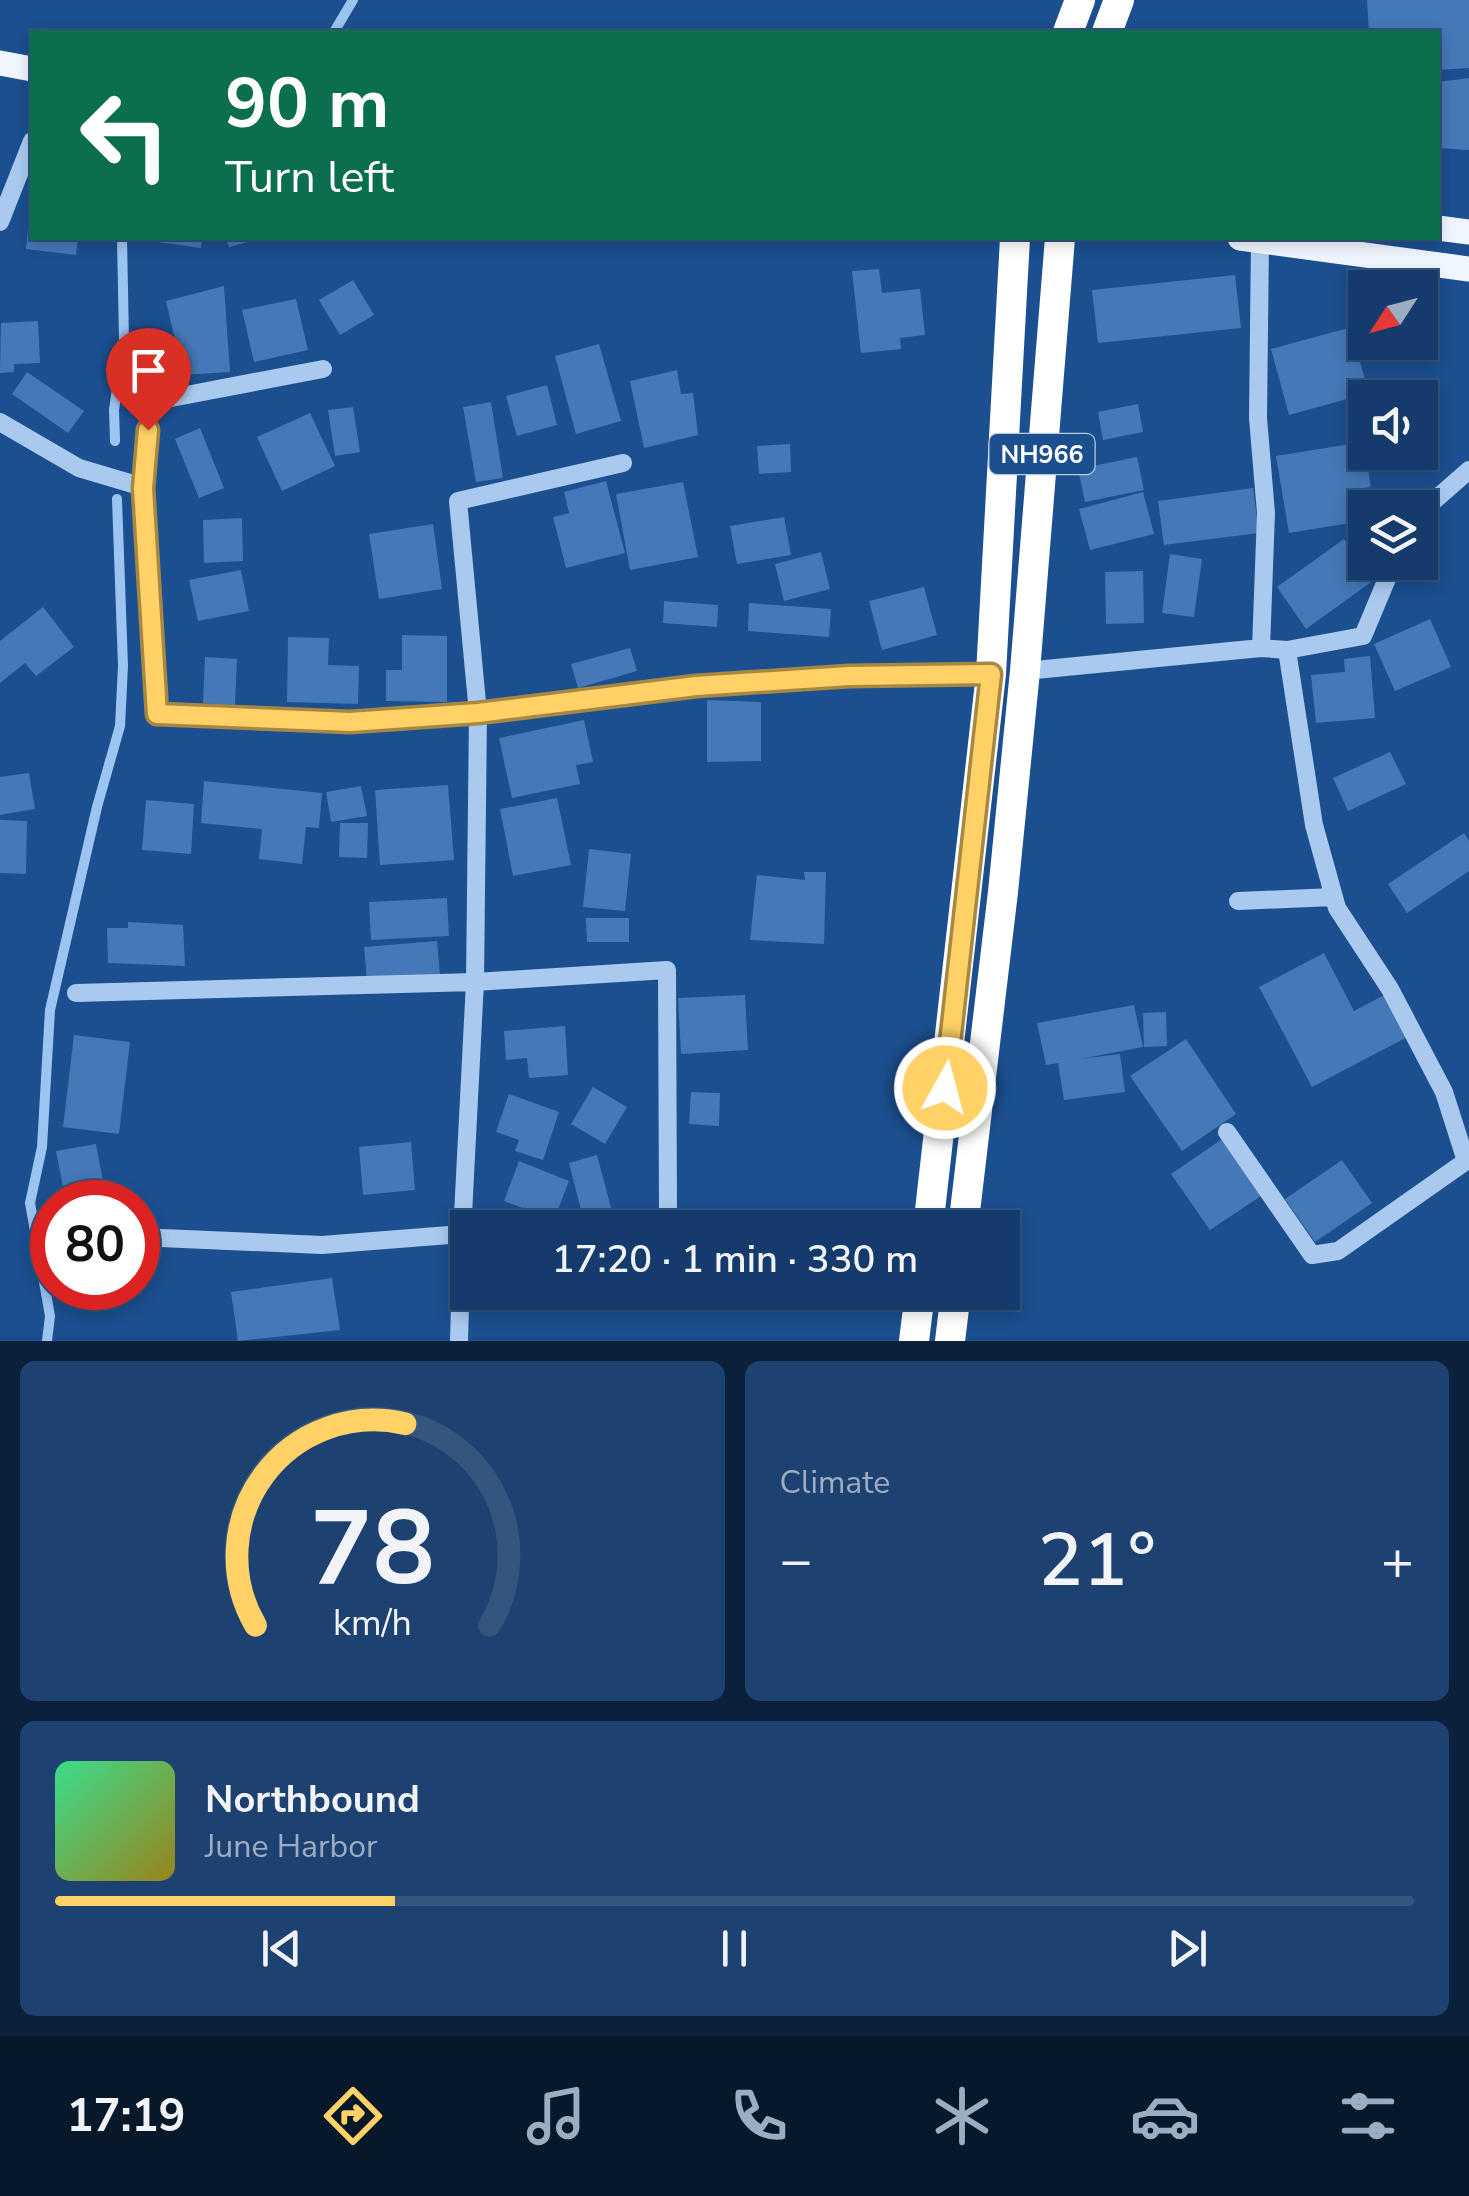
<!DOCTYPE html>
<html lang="en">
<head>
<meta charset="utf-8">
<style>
  :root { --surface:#143b6b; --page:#1d4271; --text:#f1f3f6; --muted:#9dadc1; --line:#33557e; --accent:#ffd166 }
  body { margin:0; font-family:"Nunito Sans",sans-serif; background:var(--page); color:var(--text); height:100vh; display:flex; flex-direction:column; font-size:38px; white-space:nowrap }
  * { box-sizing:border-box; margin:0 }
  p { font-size:32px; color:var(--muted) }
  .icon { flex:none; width:55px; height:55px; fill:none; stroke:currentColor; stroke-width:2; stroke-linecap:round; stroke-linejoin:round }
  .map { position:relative; height:1341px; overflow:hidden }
  .sheet { display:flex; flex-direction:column; gap:20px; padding:20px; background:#0b203b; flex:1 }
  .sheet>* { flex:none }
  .top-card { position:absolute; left:30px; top:30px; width:1410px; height:210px; border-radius:0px; box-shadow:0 5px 15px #0003,0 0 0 2px var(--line); background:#0b6e4f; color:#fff; overflow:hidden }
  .needle { width:65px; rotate:234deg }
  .tools { position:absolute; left:1348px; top:270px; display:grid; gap:20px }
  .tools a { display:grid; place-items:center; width:90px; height:90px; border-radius:0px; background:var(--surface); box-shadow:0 5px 15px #0003,0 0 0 2px var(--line); font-size:50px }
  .speed { position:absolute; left:30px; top:1180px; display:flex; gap:20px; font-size:50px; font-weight:700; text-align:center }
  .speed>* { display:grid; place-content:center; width:130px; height:130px; border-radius:50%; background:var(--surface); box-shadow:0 5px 15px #0003,0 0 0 2px var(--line); line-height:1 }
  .speed .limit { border:15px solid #d22; background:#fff; color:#111 }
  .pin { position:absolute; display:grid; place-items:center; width:85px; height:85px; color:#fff; margin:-102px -42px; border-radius:50% 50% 50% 0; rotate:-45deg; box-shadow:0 0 10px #0007 }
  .pin .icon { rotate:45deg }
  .me { position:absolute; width:110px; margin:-55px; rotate:7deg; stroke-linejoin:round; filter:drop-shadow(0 0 8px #0008) }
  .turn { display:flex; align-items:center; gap:35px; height:210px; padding:0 30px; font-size:45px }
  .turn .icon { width:130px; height:130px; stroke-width:2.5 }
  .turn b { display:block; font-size:70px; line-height:85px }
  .big { font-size:75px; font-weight:600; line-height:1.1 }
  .sheet .tile { flex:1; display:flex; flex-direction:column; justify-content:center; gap:15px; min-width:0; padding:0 35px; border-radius:15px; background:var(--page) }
  .sheet .dial { align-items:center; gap:0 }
  .dial svg { height:260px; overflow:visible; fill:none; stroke:var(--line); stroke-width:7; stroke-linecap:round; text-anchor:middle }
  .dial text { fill:var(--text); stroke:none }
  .song { display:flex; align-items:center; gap:30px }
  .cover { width:120px; height:120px; border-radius:15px; background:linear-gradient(135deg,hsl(150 70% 55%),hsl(50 70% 35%)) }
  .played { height:10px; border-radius:5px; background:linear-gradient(90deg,var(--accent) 25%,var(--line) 25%) }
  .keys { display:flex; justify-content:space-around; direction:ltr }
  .heat { display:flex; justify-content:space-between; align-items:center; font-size:55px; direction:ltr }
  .sheet .tiles { flex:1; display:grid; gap:20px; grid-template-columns:1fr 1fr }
  .tile:last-child { grid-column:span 2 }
  .trip { position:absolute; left:450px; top:1210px; width:570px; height:100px; border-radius:0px; background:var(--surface); box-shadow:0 5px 15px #0003,0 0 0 2px var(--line); font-weight:600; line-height:100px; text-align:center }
  .menu { display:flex; height:160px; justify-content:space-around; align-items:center; background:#08182b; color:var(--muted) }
  .menu .icon { width:70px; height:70px }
  .menu .current { color:var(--accent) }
  .menu b { font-size:45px; color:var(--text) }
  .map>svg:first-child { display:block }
</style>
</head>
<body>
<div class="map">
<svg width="1469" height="1341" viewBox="0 0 1469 1341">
  <rect width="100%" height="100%" fill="#1b4f8f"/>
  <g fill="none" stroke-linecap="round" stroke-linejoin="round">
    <path stroke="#9cc4f0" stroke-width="10" d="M334 32 353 0
      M115 441 114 410 124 340 122 238
      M47 1341 50 1316 30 1203 42 1147 50 1010 97 807 120 726 123 666 117 499"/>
  </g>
  <path fill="#4478b7" d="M1367 0H1469V68L1438 70V32H1369Z
    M1469 78V150L1438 148V82Z
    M30 208 32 209V238H78L76 255 26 249Z
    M159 238H202L201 248 158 242Z
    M226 238H260V239L229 247Z
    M879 269 882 293 920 289 925 335 900 338 901 349 861 353 852 271Z
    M1235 275 1241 328 1098 343 1092 290Z
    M353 280 374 315 340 335 319 300Z
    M224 286 230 372 183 375 166 301Z
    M296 299 308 350 254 362 242 310Z
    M38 321 40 363 14 364V372L0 373 1 323Z
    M1363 324 1365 342H1368L1373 358 1360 362 1369 393 1289 415 1271 349Z
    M599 344 621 421 576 434 555 356Z
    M677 370 681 394 693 393 698 435 644 448 630 381Z
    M27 372 84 411 68 433 12 394Z
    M547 385 557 425 517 436 506 396Z
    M491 402 503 478 476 482 463 407Z
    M1138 404 1143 432 1103 440 1098 412Z
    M353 407 360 452 335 456 328 410Z
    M310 413 335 466 282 491 257 437Z
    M200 428 224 488 199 498 175 439Z
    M1363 442 1371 487 1358 489 1363 521 1289 533 1276 456Z
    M790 444 791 472 759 474 757 446Z
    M1137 457 1144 490 1085 502 1078 469Z
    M606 481 625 553 566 568 553 517 569 513 564 492Z
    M683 482 698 557 630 570 616 494Z
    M1253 488 1259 533 1164 545 1158 501Z
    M1143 492 1154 534 1090 550 1079 509Z
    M784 517 791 555 737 564 730 526Z
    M242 518 243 561 204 563 203 520Z
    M433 524 442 589 379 599 369 534Z
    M1344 539 1374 580 1306 629 1277 587Z
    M821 552 830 589 784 601 775 564Z
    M1170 554 1202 559 1194 617 1162 613Z
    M241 570 249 611 198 621 189 580Z
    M1143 571 1144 623 1106 624 1105 572Z
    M924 587 937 635 882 650 869 601Z
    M664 601 718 605 717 627 663 623Z
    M749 603 831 609 829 637 748 631Z
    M43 607 74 647 36 676 25 663 0 683V641Z
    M1430 619 1451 667 1395 691 1374 644Z
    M402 635 447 636V702L386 701V670H402Z
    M288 637 329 638 328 665 359 666 358 704 287 702Z
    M630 648 637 671 578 688 571 664Z
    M1370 656 1375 718 1316 723 1311 675 1345 672 1344 659Z
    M205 657 237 659 235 705 203 703Z
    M707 700 761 702V761L707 762Z
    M584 720 593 762 576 765 580 784 512 798 499 738Z
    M1390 752 1406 784 1348 811 1333 778Z
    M29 773 35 809 0 815V777Z
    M204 781 322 793 319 828 306 827 302 864 259 859 262 829 201 823Z
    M448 785 454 860 380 865 375 790Z
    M361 786 367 816 331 822 326 792Z
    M557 798 571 865 513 876 500 809Z
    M146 800 194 804 191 854 142 850Z
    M0 820 27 821 26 874 0 873Z
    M340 823H368L367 858 339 857Z
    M1464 833 1469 841V871L1407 913 1388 884Z
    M589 849 631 854 625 911 583 907Z
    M804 872H826L824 944 750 940 757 875 805 880Z
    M447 898 449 936 371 940 369 902Z
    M586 918H629V942H587Z
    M128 922 183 925 185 966 108 963 107 928H128Z
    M437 941 440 974 367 980 364 947Z
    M1324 953 1354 1011 1388 993 1411 1035 1312 1087 1259 987Z
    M745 995 748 1050 681 1054 678 998Z
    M1134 1005 1143 1047 1080 1059 1120 1054 1125 1092 1064 1100 1058 1063 1046 1065 1037 1023Z
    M1166 1012 1167 1046 1144 1047 1143 1013Z
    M565 1026 568 1075 529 1078 527 1058 506 1060 504 1031Z
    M74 1035 130 1042 119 1134 63 1127Z
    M1186 1039 1236 1114 1182 1151 1130 1076Z
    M593 1087 627 1107 605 1144 571 1124Z
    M691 1092 720 1093 719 1126 689 1124Z
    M509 1094 559 1112 543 1160 515 1151 519 1140 496 1132Z
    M1228 1135 1267 1192 1210 1230 1171 1174Z
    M411 1142 415 1190 363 1195 359 1147Z
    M96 1144 107 1202H66L56 1151Z
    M597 1155 613 1215 584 1222 569 1163Z
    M1342 1160 1372 1203 1315 1242 1285 1199Z
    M519 1161 569 1181 554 1220 504 1201Z
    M332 1278 340 1330 238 1341 231 1292Z"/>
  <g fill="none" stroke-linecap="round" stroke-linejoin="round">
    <path stroke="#a9c9ee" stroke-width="18" d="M0 222 32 141
      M1260 240 1258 418 1266 513 1261 648
      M0 422 79 468 143 487 157 713 350 722 478 713 696 686 849 676 991 674
      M623 463 458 501 478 713 475 982 667 970 668 1211
      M143 487 150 402 323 369
      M1420 513 1469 470
      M1025 671 1261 648 1287 650 1363 636 1394 562
      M1238 901 1334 897
      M76 993 475 982 462 1234 322 1245 138 1237
      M1227 1132 1312 1255 1338 1251 1466 1161 1444 1092 1390 989 1337 908 1314 825 1287 650
      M43 1234H52
      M459 1341 462 1234"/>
    <path stroke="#f0f6ff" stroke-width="25" d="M0 63 32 69
      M1438 228 1469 232
      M1240 238 1469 269"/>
    <path stroke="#fff" stroke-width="30" d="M1068 32 1080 0
      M1107 32 1119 0
      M928 1228 991 674 1015 238
      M963 1228 1003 892 1025 671 1060 238
      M914 1341 920 1292
      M950 1341 956 1292"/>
  </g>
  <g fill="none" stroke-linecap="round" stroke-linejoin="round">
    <g stroke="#a68842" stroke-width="25">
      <path id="route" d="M148 430 143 488 157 714 350 722 478 713 696 686 849 676 991 674 945 1088"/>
    </g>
    <use href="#route" stroke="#ffd166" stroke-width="18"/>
  </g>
  <g text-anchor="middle" stroke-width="10" stroke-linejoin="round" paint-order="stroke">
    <rect fill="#1b4f8f" stroke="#bbcadd" stroke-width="2.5" x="989.5" y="434" width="105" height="40" rx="8"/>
    <g font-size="25" font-weight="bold" fill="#fff">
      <text x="1042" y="463">NH966</text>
    </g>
  </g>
</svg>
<div class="tools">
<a><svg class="needle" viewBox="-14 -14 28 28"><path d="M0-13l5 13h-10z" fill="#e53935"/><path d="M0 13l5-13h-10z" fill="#9dadc1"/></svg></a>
<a><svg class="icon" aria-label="sound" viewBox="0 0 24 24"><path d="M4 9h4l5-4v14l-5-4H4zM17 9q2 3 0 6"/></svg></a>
<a><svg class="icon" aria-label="layers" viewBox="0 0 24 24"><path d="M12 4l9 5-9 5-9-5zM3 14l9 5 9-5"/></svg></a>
</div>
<div class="speed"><div class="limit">80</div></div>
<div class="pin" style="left:148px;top:430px;background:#d93025"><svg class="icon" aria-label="arrive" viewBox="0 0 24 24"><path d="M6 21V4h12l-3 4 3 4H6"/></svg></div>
<svg class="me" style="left:945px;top:1088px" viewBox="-20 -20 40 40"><circle r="17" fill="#ffd166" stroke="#fff" stroke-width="3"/><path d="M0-11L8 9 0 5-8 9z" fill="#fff"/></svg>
<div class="trip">17:20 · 1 min · 330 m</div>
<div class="top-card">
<div class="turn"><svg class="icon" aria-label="left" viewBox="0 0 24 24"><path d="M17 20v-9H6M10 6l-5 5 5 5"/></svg><div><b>90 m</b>Turn left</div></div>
</div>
</div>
<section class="sheet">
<div class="tiles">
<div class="tile dial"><svg viewBox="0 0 100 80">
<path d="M14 69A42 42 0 1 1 86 69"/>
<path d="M14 69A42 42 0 0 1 60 7" stroke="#ffd166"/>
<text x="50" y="56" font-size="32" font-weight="700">78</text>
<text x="50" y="72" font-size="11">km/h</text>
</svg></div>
<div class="tile"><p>Climate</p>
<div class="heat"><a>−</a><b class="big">21°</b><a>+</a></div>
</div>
<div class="tile">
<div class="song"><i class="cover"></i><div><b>Northbound</b><p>June Harbor</p></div></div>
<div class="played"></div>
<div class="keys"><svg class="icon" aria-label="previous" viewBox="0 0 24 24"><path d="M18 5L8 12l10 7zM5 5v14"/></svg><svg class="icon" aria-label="pause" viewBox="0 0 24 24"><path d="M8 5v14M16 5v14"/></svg><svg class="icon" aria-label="next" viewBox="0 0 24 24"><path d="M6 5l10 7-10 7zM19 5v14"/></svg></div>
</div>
</div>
</section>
<nav class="menu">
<b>17:19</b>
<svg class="icon current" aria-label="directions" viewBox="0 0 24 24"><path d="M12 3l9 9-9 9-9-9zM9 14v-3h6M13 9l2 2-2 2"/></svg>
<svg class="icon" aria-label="music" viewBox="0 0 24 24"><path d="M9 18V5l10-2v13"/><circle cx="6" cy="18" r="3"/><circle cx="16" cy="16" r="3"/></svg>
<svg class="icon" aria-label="phone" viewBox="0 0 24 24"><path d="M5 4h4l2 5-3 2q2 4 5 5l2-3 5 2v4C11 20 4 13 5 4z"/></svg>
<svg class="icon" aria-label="climate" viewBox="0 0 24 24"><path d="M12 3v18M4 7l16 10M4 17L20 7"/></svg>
<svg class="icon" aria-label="car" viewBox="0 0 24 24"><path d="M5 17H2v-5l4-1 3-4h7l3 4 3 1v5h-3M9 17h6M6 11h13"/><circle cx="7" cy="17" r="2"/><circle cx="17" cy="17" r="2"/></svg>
<svg class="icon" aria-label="filters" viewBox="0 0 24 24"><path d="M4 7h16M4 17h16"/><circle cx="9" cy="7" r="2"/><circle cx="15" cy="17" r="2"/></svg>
</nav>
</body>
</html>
